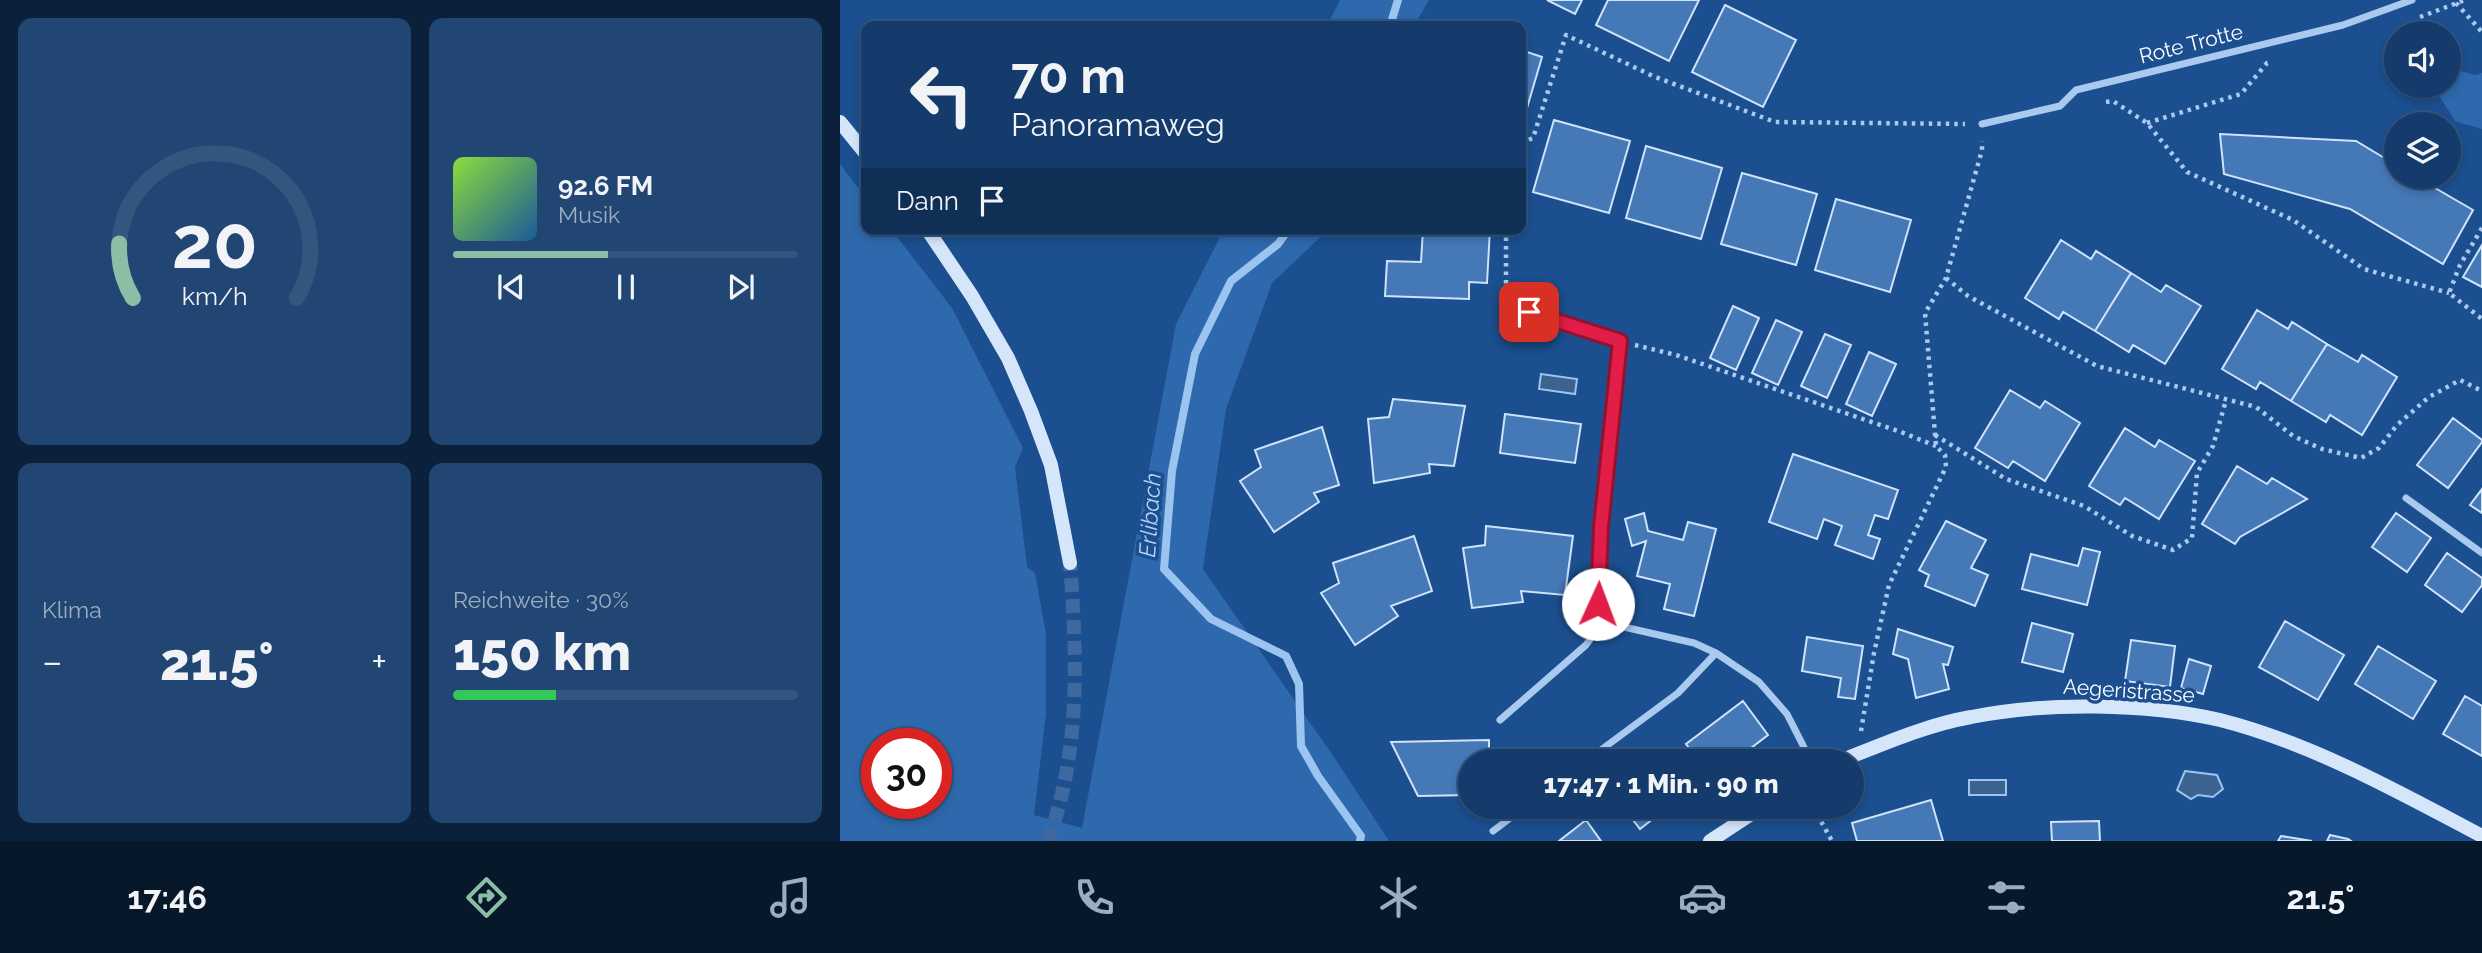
<!DOCTYPE html>
<html lang="de">
<head>
<meta charset="utf-8">
<style>
  :root { --surface:#143b6b; --page:#214673; --text:#f1f3f6; --muted:#9dadc1; --line:#33557e; --accent:#8abfa5 }
  body { margin:0; font-family:Raleway,sans-serif; background:var(--page); color:var(--text); height:100vh; display:flex; flex-direction:column; font-size:26px; white-space:nowrap }
  * { box-sizing:border-box; margin:0 }
  p { font-size:23px; color:var(--muted) }
  .icon { flex:none; width:38px; height:38px; fill:none; stroke:currentColor; stroke-width:2; stroke-linecap:round; stroke-linejoin:round }
  .map { position:relative; flex:1; overflow:hidden }
  .panel { display:flex; flex-direction:column; gap:18px; padding:18px; background:#0b203b; width:840px }
  .panel>* { flex:none }
  .guide { position:absolute; left:21px; top:21px; width:665px; height:214px; border-radius:14px; box-shadow:0 4px 10px #0003,0 0 0 2px var(--line); background:#143b6b; color:var(--text); overflow:hidden }
  .tools { position:absolute; left:1544px; top:21px; display:grid; gap:14px }
  .tools a { display:grid; place-items:center; width:77px; height:77px; border-radius:50%; background:var(--surface); box-shadow:0 4px 10px #0003,0 0 0 2px var(--line); font-size:35px }
  .speed { position:absolute; left:21px; top:728px; display:flex; gap:14px; font-size:35px; font-weight:700; text-align:center }
  .speed>* { display:grid; place-content:center; width:91px; height:91px; border-radius:50%; background:var(--surface); box-shadow:0 4px 10px #0003,0 0 0 2px var(--line); line-height:1 }
  .speed .limit { border:10px solid #d22; background:#fff; color:#111 }
  .pin { position:absolute; display:grid; place-items:center; width:60px; height:60px; color:#fff; margin:-30px; border-radius:14px; box-shadow:0 4px 10px #0006 }
  .me { position:absolute; width:77px; margin:-38px; rotate:2deg; stroke-linejoin:round; filter:drop-shadow(0 0 5px #0008) }
  .turn { display:flex; align-items:center; gap:24px; height:147px; padding:0 35px; font-size:32px }
  .turn .icon { width:91px; height:91px; stroke-width:2.5 }
  .turn b { display:block; font-size:49px; line-height:60px }
  .then { display:flex; align-items:center; height:66px; padding:0 35px; background:#0003; gap:14px; font-size:26px }
  .big { font-size:52px; font-weight:800; line-height:1.1 }
  .panel .card { flex:1; display:flex; flex-direction:column; justify-content:center; gap:10px; min-width:0; padding:0 24px; border-radius:14px; background:var(--page) }
  .panel .dial { align-items:center; gap:0 }
  .dial svg { height:182px; overflow:visible; fill:none; stroke:var(--line); stroke-width:7; stroke-linecap:round; text-anchor:middle }
  .dial text { fill:var(--text); stroke:none }
  .song { display:flex; align-items:center; gap:21px }
  .cover { width:84px; height:84px; border-radius:10px; background:linear-gradient(135deg,hsl(90 70% 55%),hsl(210 70% 35%)) }
  .played { height:7px; border-radius:4px; background:linear-gradient(90deg,var(--accent) 45%,var(--line) 45%) }
  .keys { display:flex; justify-content:space-around; direction:ltr }
  .heat { display:flex; justify-content:space-between; align-items:center; font-size:38px; direction:ltr }
  .charge { height:10px; border-radius:5px; background:linear-gradient(90deg,#34c759 30%,var(--line) 0) }
  .panel .tiles { flex:1; display:grid; gap:18px; grid-template-columns:repeat(2,1fr) }
  .trip { position:absolute; left:618px; top:749px; width:406px; height:70px; border-radius:35px; background:var(--surface); box-shadow:0 4px 10px #0003,0 0 0 2px var(--line); font-weight:800; line-height:70px; text-align:center }
  .dock { display:flex; height:112px; justify-content:space-around; align-items:center; background:#08182b; color:var(--muted) }
  .dock .icon { width:49px; height:49px }
  .dock .selected { color:var(--accent) }
  .dock b { font-size:32px; color:var(--text) }
  main { display:flex; flex:1; min-height:0 }
  .map>svg:first-child { display:block }
</style>
</head>
<body>
<main>
<section class="panel">
<div class="tiles">
<div class="card dial"><svg viewBox="0 0 100 80">
<path d="M14 69A42 42 0 1 1 86 69"/>
<path d="M14 69A42 42 0 0 1 8 45" stroke="#8abfa5"/>
<text x="50" y="56" font-size="32" font-weight="700">20</text>
<text x="50" y="72" font-size="11">km/h</text>
</svg></div>
<div class="card">
<div class="song"><i class="cover"></i><div><b>92.6 FM</b><p>Musik</p></div></div>
<div class="played"></div>
<div class="keys"><svg class="icon" aria-label="previous" viewBox="0 0 24 24"><path d="M18 5L8 12l10 7zM5 5v14"/></svg><svg class="icon" aria-label="pause" viewBox="0 0 24 24"><path d="M8 5v14M16 5v14"/></svg><svg class="icon" aria-label="next" viewBox="0 0 24 24"><path d="M6 5l10 7-10 7zM19 5v14"/></svg></div>
</div>
<div class="card"><p>Klima</p>
<div class="heat"><a>−</a><b class="big">21.5°</b><a>+</a></div>
</div>
<div class="card"><p>Reichweite · 30%</p><b class="big">150 km</b><div class="charge"></div></div>
</div>
</section>
<div class="map">
<svg width="1642" height="841" viewBox="0 0 1642 841">
  <rect width="100%" height="100%" fill="#1b4f8f"/>
  <path fill="#2e69ad" fill-rule="evenodd" d="M500 0H589L574 26H487Z
    M1611 68 1635 75 1642 73V129L1615 121 1593 86H1608V69Z
    M0 164 26 198V229H51L112 308 183 448 175 467 187 567 195 573 206 634V713L194 815 242 828 336 324 384 229H489L432 283 386 409 363 569 494 757 549 841H0ZM37 744H96V803H37Z"/>
  <path fill="#3c6290" stroke="#9cc4f0" stroke-width="2" d="M701 374 737 379 735 394 699 389Z
    M1345 771 1377 775 1383 789 1373 797 1358 795 1351 799 1337 790Z
    M1129 780H1166V795H1129Z"/>
  <g fill="none" stroke-linecap="round" stroke-linejoin="round">
    <path stroke="#9cc4f0" stroke-width="8" d="M550 26 558 0
      M449 229 438 244 391 281 355 354 332 471 324 569 371 619 446 656 459 684 461 746 478 776 521 836 520 841"/>
  </g>
  <path fill="#4478b7" stroke="#cfe3fa" stroke-width="2" d="M707 0H742L735 14Z
    M768 0H859L829 61 756 25Z
    M885 5 956 40 923 107 852 72Z
    M681 50 702 57 682 125 681 124Z
    M714 120 790 141 769 213 693 192Z
    M1380 134 1516 141 1556 165V177H1576L1633 210 1603 264 1510 209 1384 174Z
    M806 146 882 168 861 239 786 218Z
    M902 173 977 194 956 265 881 244Z
    M996 199 1071 220 1050 292 975 270Z
    M583 229H650L647 283 629 282V299L545 296 547 261 581 262Z
    M1221 240 1251 259 1256 251 1291 273 1255 331 1223 312 1219 319 1185 298Z
    M1642 245V287L1623 277Z
    M1291 273 1321 292 1326 285 1361 306 1325 364 1293 345 1289 352 1255 331Z
    M893 306 919 318 896 370 870 358Z
    M1417 310 1448 329 1452 322 1487 344 1451 401 1420 382 1416 389 1382 369Z
    M936 320 962 332 938 385 912 373Z
    M985 334 1011 345 987 398 961 386Z
    M1487 344 1518 362 1522 355 1557 377 1522 435 1490 415 1486 422 1451 401Z
    M1029 352 1056 364 1032 416 1006 404Z
    M1170 390 1200 408 1205 401 1240 423 1205 481 1173 461 1168 468 1135 448Z
    M553 399 625 406 614 466 589 464 590 473 534 483 528 419 549 417Z
    M665 414 741 424 735 463 660 453Z
    M1613 418 1642 440V442L1608 488 1577 465Z
    M482 427 499 485 474 493 479 502 434 532 400 481 421 467 415 450Z
    M1285 428 1315 447 1319 440 1355 461 1319 519 1285 498 1280 505 1249 486Z
    M953 454 1058 490 1048 519 1035 515 1028 535 1040 539 1033 559 995 545 1002 526 984 519 977 539 929 522Z
    M1397 466 1427 484 1432 478 1467 499 1400 537 1395 544 1362 524Z
    M1642 489V513L1630 505Z
    M804 513 808 531 843 540 848 522 876 529 854 616 824 609 830 584 797 576 806 541 792 546 785 519Z
    M1556 513 1591 538 1567 572 1532 547Z
    M1106 521 1146 540 1131 568 1148 575 1135 606 1085 586 1089 575 1079 570Z
    M646 526 733 536 725 595 681 591 683 602 632 608 623 548 645 545Z
    M574 536 592 591 551 606 558 616 515 645 481 593 499 583 493 563Z
    M1243 548 1260 552 1247 605 1182 589 1191 554 1238 566Z
    M1607 553 1642 578V585L1622 612 1585 585Z
    M1445 621 1504 655 1478 700 1419 667Z
    M1192 623 1233 634 1223 672 1182 662Z
    M1058 629 1113 647 1108 665 1103 664 1109 689 1076 698 1068 659 1053 654Z
    M967 637 1023 646 1015 699 998 697 1001 678 962 671Z
    M1291 640 1335 646 1330 687 1285 681Z
    M1538 646 1596 681 1573 719 1515 684Z
    M1349 659 1371 666 1363 694 1341 688Z
    M1625 696 1642 706V756L1603 734Z
    M903 701 928 735 894 761H859L846 744Z
    M649 740V761H630V795L578 796 551 742Z
    M1091 800 1103 841H1017L1012 823Z
    M783 807H828L800 829Z
    M746 820 761 841H719Z
    M1259 821 1260 841H1212L1211 822Z
    M1490 835 1508 839 1511 841H1487Z
    M1441 836 1472 841H1438Z"/>
  <g fill="none" stroke-linecap="round" stroke-linejoin="round">
    <path stroke="#3d69a0" stroke-width="14" stroke-dasharray="14 7" stroke-linecap="butt" d="M208 841C241 750 237 657 230 563"/>
    <path stroke="#a9c9ee" stroke-width="4.5" stroke-dasharray="3.5 5" stroke-linecap="butt" d="M1616 3 1642 32
      M1580 17 1625 0
      M1266 102 1273 101 1307 123 1347 172 1453 220 1524 269 1609 293
      M1307 123 1401 94 1427 63 1431 62
      M681 143 693 138 726 35 813 76 935 122 1125 124
      M1642 228 1620 265 1609 293 1642 319
      M666 229V289
      M1106 278 1128 296 1257 366 1416 407 1453 436 1482 449 1521 458 1539 448 1557 425 1589 397 1620 380 1642 391
      M795 345 836 355 1061 432 1096 446
      M1095 435 1166 479 1244 506 1292 536 1333 550 1352 538 1357 473 1373 446 1386 400
      M1021 731 1034 653 1049 585 1106 467 1105 455 1096 446 1085 313 1106 278 1142 150V141
      M973 807 992 841"/>
    <path stroke="#a9c9ee" stroke-width="7" d="M1142 124 1220 106 1236 90 1503 25 1572 0
      M666 304 780 341 761 527 758 604 762 622 854 643 876 653 919 682 947 714 971 761
      M1566 498 1642 553
      M660 720 746 645 762 622
      M746 761 838 693 876 653
      M653 831 685 807"/>
    <path stroke="#d6e6fa" stroke-width="14" d="M0 122 26 154
      M87 229 132 296 168 358 191 411 211 465 230 563
      M1000 761C1043 744 1086 725 1131 717 1205 702 1306 703 1380 720 1471 743 1559 792 1642 836
      M870 841 922 807"/>
  </g>
  <g fill="none" stroke-linecap="round" stroke-linejoin="round">
    <g stroke="#92132f" stroke-width="18">
      <path id="route" d="M689 312 780 341 761 527 758 604"/>
    </g>
    <use href="#route" stroke="#e11d48" stroke-width="12"/>
  </g>
  <g text-anchor="middle" stroke-width="7" stroke-linejoin="round" paint-order="stroke">
    <g font-size="21" fill="#fff" stroke="#1b4f8f">
      <text transform="translate(1351 44) rotate(-14)" y="7">Rote Trotte</text>
      <text transform="translate(1289 691) rotate(4)" y="7">Aegeristrasse</text>
    </g>
    <g font-size="23" font-style="italic" fill="#b5d3f5" stroke="#1b4f8f">
      <text transform="translate(310 515) rotate(-86)" y="8">Erlibach</text>
    </g>
  </g>
</svg>
<div class="tools">
<a><svg class="icon" aria-label="sound" viewBox="0 0 24 24"><path d="M4 9h4l5-4v14l-5-4H4zM17 9q2 3 0 6"/></svg></a>
<a><svg class="icon" aria-label="layers" viewBox="0 0 24 24"><path d="M12 4l9 5-9 5-9-5zM3 14l9 5 9-5"/></svg></a>
</div>
<div class="speed"><div class="limit">30</div></div>
<div class="pin" style="left:689px;top:312px;background:#d93025"><svg class="icon" aria-label="arrive" viewBox="0 0 24 24"><path d="M6 21V4h12l-3 4 3 4H6"/></svg></div>
<svg class="me" style="left:758px;top:604px" viewBox="-20 -20 40 40"><circle r="19" fill="#fff"/><path d="M0-13L10 11 0 6-10 11z" fill="#e11d48"/></svg>
<div class="trip">17:47 · 1 Min. · 90 m</div>
<div class="guide">
<div class="turn"><svg class="icon" aria-label="left" viewBox="0 0 24 24"><path d="M17 20v-9H6M10 6l-5 5 5 5"/></svg><div><b>70 m</b>Panoramaweg</div></div>
<div class="then">Dann<svg class="icon" aria-label="arrive" viewBox="0 0 24 24"><path d="M6 21V4h12l-3 4 3 4H6"/></svg></div>
</div>
</div>
</main>
<nav class="dock">
<b>17:46</b>
<svg class="icon selected" aria-label="directions" viewBox="0 0 24 24"><path d="M12 3l9 9-9 9-9-9zM9 14v-3h6M13 9l2 2-2 2"/></svg>
<svg class="icon" aria-label="music" viewBox="0 0 24 24"><path d="M9 18V5l10-2v13"/><circle cx="6" cy="18" r="3"/><circle cx="16" cy="16" r="3"/></svg>
<svg class="icon" aria-label="phone" viewBox="0 0 24 24"><path d="M5 4h4l2 5-3 2q2 4 5 5l2-3 5 2v4C11 20 4 13 5 4z"/></svg>
<svg class="icon" aria-label="climate" viewBox="0 0 24 24"><path d="M12 3v18M4 7l16 10M4 17L20 7"/></svg>
<svg class="icon" aria-label="car" viewBox="0 0 24 24"><path d="M5 17H2v-5l4-1 3-4h7l3 4 3 1v5h-3M9 17h6M6 11h13"/><circle cx="7" cy="17" r="2"/><circle cx="17" cy="17" r="2"/></svg>
<svg class="icon" aria-label="filters" viewBox="0 0 24 24"><path d="M4 7h16M4 17h16"/><circle cx="9" cy="7" r="2"/><circle cx="15" cy="17" r="2"/></svg>
<b>21.5°</b>
</nav>
</body>
</html>
